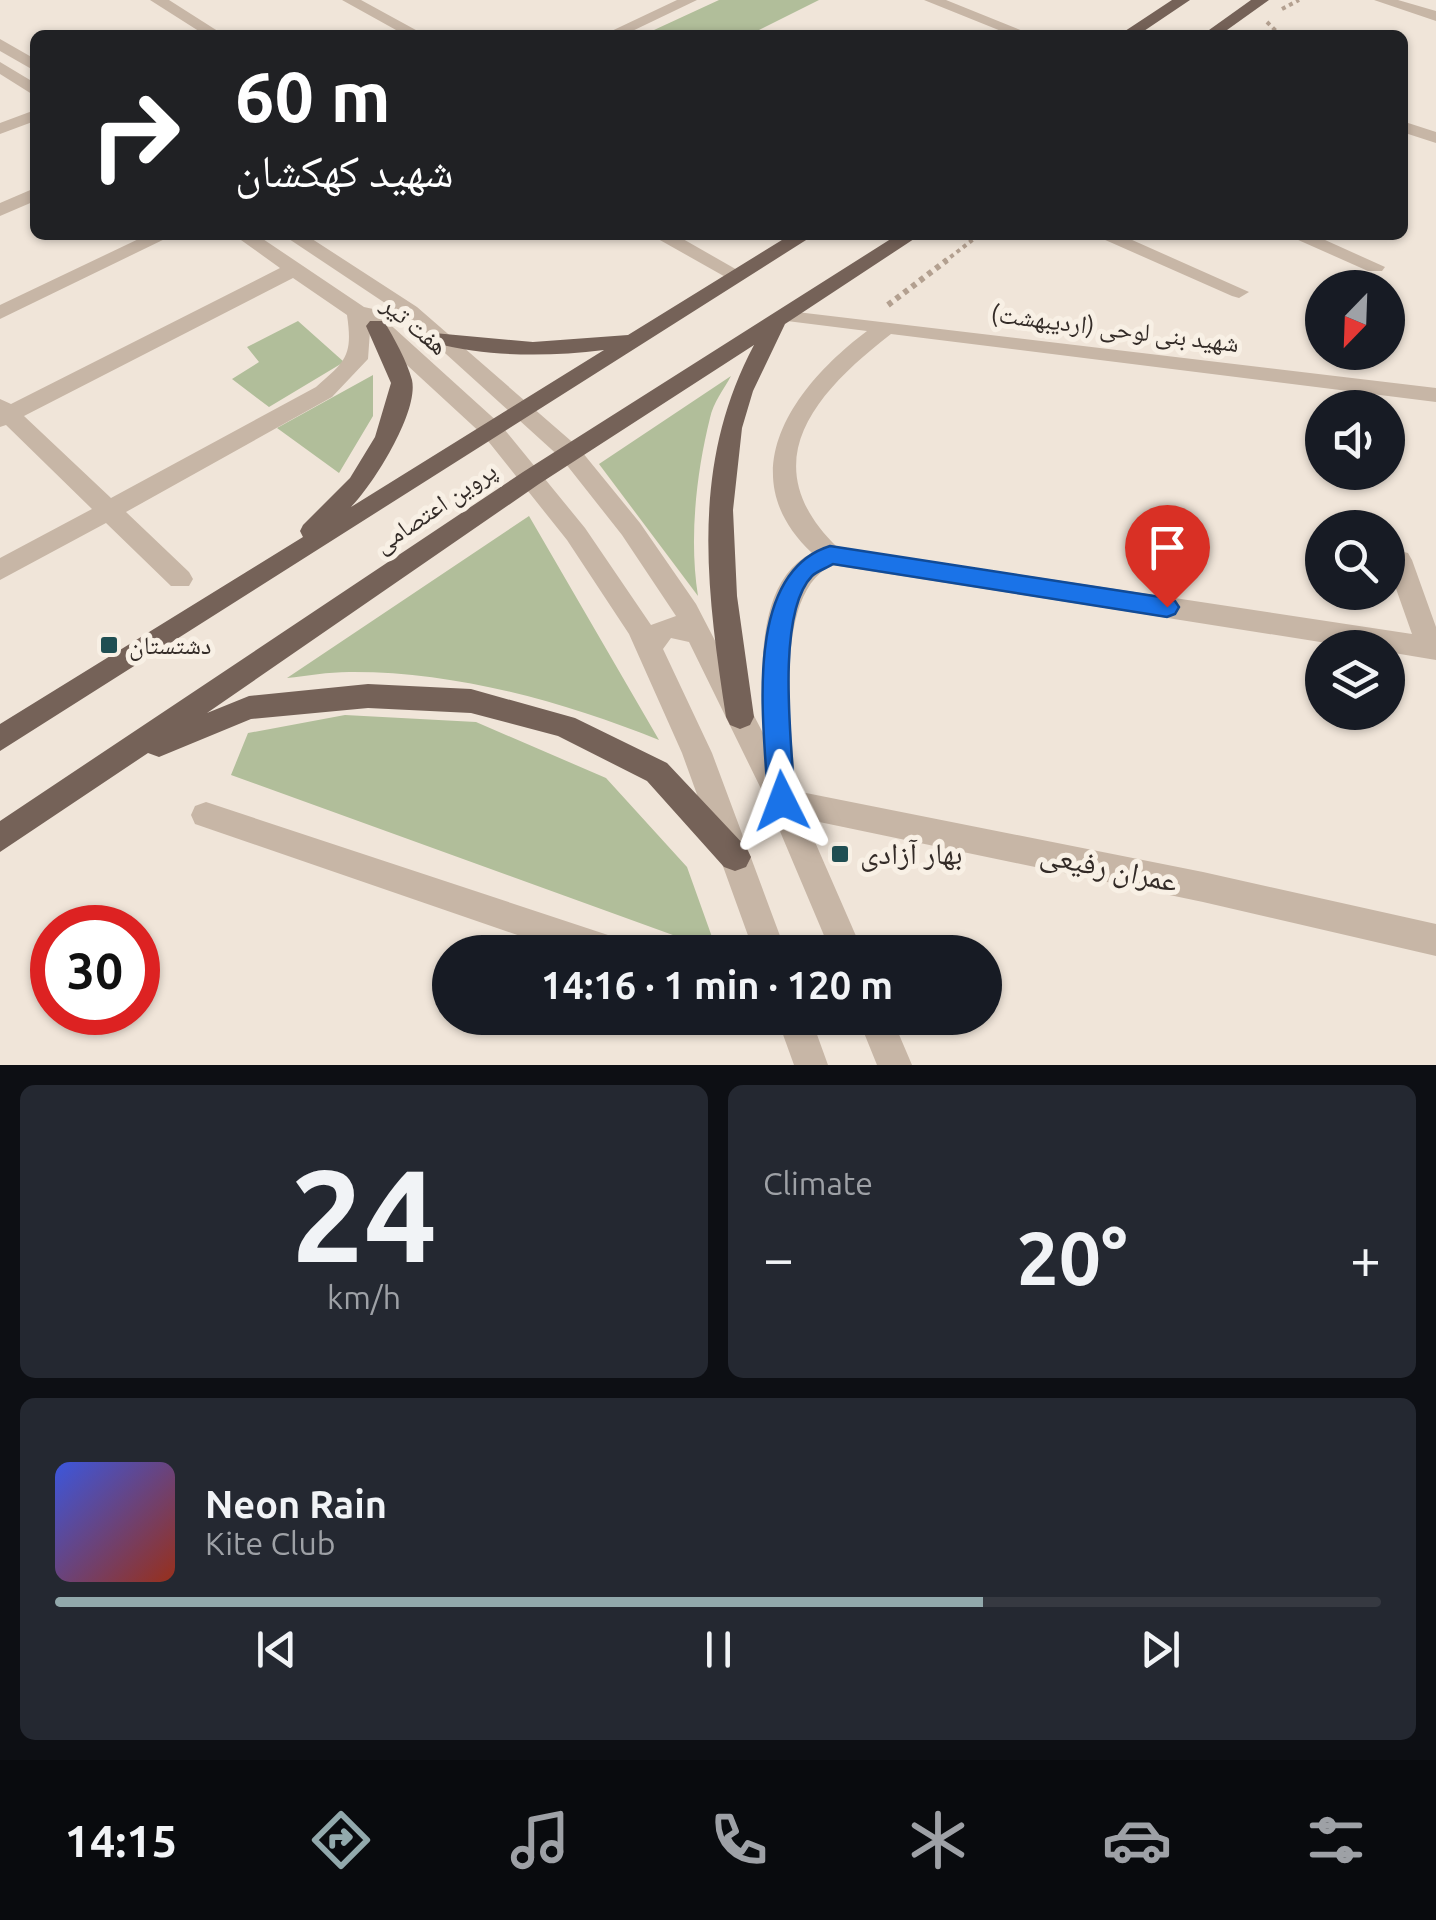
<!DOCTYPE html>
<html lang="en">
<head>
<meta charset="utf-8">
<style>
  :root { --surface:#171b24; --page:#242831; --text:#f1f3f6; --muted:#9ea1a6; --line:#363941; --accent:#92a9ac }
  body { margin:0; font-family:Ubuntu,"Noto Naskh Arabic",sans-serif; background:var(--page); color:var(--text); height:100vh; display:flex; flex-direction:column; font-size:38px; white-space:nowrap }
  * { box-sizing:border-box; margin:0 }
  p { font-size:32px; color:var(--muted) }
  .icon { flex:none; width:55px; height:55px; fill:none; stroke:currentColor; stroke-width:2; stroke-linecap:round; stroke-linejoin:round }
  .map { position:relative; height:1065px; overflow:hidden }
  .panel { display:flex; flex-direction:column; gap:20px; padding:20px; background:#0d0f14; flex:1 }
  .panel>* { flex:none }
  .banner { position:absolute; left:30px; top:30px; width:1378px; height:210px; border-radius:15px; box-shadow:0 2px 8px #0004; background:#202124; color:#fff; overflow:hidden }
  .needle { width:65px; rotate:203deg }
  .fabs { position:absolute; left:1305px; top:270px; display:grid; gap:20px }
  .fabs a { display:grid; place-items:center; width:100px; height:100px; border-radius:50%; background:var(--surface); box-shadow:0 2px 8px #0004; font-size:50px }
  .speed { position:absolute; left:30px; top:905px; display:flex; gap:20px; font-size:50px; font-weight:700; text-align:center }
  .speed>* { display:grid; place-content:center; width:130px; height:130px; border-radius:50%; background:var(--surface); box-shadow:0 2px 8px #0004; line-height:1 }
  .speed .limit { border:15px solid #d22; background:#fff; color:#111 }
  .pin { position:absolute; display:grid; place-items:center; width:85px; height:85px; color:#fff; margin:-102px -42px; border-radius:50% 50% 50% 0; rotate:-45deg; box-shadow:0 0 10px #0007 }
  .pin .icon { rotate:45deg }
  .me { position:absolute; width:110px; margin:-55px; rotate:357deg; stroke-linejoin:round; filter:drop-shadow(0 0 8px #0008) }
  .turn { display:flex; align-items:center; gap:35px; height:210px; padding:0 40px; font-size:45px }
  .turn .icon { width:130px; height:130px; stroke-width:2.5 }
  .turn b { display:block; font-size:70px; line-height:85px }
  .big { font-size:75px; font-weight:700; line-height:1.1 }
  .panel .card { flex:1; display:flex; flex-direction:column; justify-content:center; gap:15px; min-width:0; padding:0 35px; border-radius:15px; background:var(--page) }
  .panel .dial { align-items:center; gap:0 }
  .dial b { font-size:130px; line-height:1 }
  .song { display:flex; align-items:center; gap:30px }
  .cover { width:120px; height:120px; border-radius:15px; background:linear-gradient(135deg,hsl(230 70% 55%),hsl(10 70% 35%)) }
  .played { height:10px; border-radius:5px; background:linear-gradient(90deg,var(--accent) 70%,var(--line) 70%) }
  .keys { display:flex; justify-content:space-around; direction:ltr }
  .heat { display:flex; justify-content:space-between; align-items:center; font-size:55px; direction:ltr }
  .panel .tiles { flex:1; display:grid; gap:20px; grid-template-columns:1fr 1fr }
  .card:last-child { grid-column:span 2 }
  .trip { position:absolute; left:432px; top:935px; width:570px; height:100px; border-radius:50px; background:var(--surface); box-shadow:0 2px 8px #0004; font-weight:700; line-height:100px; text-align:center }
  .dock { display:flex; height:160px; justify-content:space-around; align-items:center; background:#090b0e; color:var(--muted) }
  .dock .icon { width:70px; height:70px }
  .dock .on { color:var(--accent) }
  .dock b { font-size:45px; color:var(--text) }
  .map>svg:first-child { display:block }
</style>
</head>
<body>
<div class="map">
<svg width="1436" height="1065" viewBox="0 0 1436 1065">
  <rect width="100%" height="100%" fill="#f0e5d9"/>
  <path fill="#b1be9a" d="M719 0H819L749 35H664L654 30Z
    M298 321 344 362 269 407 232 379 259 362 247 347Z
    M373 375V416L339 473 277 428Z
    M731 376C724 389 713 403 710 418 696 474 689 540 698 596L599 464Z
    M529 516 659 740C562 701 453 671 349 672 328 672 307 676 287 678Z
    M345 715 476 722 606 778 687 867 717 951 231 775 248 733Z"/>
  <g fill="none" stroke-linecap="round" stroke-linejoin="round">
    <path stroke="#b3a090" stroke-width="4" stroke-dasharray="4 4" stroke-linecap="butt" d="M1282 9 1299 0
      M1267 22 1280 35
      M944 262 979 235"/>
    <path stroke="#b3a090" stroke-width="6" stroke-dasharray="5 5" stroke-linecap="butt" d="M888 305 947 260"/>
    <path fill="#c7b6a6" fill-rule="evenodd" d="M150 0H169L224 35H205Z
      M342 0H361L425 35H405Z
      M677 0H697L624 35H603Z
      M924 0H946L1033 35H1011Z
      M1374 0H1398L1436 11V21Z
      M0 39 35 59V71L0 51Z
      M0 62 35 83V96L0 74Z
      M35 110V121L0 134V123Z
      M1402 121 1436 132V143L1402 132Z
      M35 188V201L0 216V203Z
      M147 235H173L0 319V305Z
      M234 235H257L364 307 373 309 500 424 585 528 651 625 676 616 622 535 562 459 403 315 283 235H306L417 307 578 447 640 523 696 604 764 735C762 680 753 582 812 553 728 474 795 385 867 331L787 321 777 315 780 310 1436 388V402L891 334C816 392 751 463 837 547L1412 634 1388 566V548L1408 553 1412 560 1436 627V660L1388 652V648H1358L832 565C771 595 792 733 796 791L1203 872 1436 924V956L1203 902 805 819 863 952H831L768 803 689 642 671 638 663 649 712 753 786 952H754L682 753 629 634 567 540 484 436 370 331 368 359 332 397 126 512 189 572 193 579 189 586H171L106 523 0 580V558L92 509 6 425 0 427V399L11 404 280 268ZM293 278 347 315C353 356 346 361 316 387L111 498 24 416Z
      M651 235H676L746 275 736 281 729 279Z
      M1094 235H1121L1249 292 1239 298 1232 296Z
      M1287 235H1314L1385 267 1382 271H1368Z
      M206 802 611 936 623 941 627 952H567L195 824 191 815 195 806Z
      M777 1018H811L828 1065H794Z
      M858 1018H892L912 1065H877Z"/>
    <path fill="#756258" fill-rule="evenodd" d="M1172 0H1190L1138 35H1119Z
      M1251 0H1269L1220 35H1202Z
      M790 235H814L0 751V724L303 537 300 531 303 525 350 478 375 437 391 383 366 326 370 321H384C394 338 407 361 412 380 419 412 373 485 351 507L604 350C546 357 491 357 434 343L431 338 434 333 533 342 628 335Z
      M897 235H920L785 324 753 391 742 428 733 510 737 596 754 717 750 725 740 729 730 725 726 717C706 587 690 465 754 345L539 484 207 713 249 696 368 684 471 689 575 718 667 763 746 847 751 857 746 867 735 871 724 867 647 781 558 736 471 713 368 708 251 719 159 757 148 753 0 852V821L523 472Z"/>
  </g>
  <path fill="#1a73e8" stroke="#114b97" stroke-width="2.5" d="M830 546 1167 598 1175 601 1179 607 1175 614 1167 617 833 564C827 568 817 571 812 576 775 614 792 749 795 801L791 809 782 813 772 809 768 801C765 729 740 574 830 546Z"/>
  <g fill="#1f4e52" stroke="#f8f0e5" stroke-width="4">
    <rect x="99" y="635" width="20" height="20" rx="5"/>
    <rect x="830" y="844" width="20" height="20" rx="5"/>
  </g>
  <g text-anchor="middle" stroke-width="10" stroke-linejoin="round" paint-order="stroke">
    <g font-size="25" fill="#332b27" stroke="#f8f0e5">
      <text transform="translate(415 325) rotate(40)" y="9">هفت تیر</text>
      <text transform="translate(1115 328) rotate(7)" y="9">شهید بنی لوحی (اردیبهشت)</text>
      <text transform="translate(435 507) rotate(-34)" y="9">پروین اعتصامی</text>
    </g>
    <g font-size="25" fill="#332b27" stroke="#f8f0e5" text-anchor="start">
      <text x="129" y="654">دشتستان</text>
    </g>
    <g font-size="30" fill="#332b27" stroke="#f8f0e5" text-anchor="start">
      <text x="860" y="864">بهار آزادی</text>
    </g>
    <g font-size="30" fill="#332b27" stroke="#f8f0e5">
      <text transform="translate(1109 868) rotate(12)" y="10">عمران رفیعی</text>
    </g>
  </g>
</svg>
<div class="fabs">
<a><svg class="needle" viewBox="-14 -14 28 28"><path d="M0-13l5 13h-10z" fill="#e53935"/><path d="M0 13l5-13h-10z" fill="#9ea1a6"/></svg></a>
<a><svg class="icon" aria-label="sound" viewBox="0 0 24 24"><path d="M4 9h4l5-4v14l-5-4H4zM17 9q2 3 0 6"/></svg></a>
<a><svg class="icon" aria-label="search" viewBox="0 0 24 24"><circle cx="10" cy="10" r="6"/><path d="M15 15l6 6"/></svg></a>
<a><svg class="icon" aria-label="layers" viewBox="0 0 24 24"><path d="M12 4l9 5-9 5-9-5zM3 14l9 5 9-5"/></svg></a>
</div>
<div class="speed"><div class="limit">30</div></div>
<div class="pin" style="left:1167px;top:607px;background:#d93025"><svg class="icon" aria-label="arrive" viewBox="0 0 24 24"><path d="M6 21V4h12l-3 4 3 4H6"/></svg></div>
<svg class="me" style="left:782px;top:801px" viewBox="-20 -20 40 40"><path d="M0-17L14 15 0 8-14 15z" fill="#1a73e8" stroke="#fff" stroke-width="4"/></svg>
<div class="trip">14:16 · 1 min · 120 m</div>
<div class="banner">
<div class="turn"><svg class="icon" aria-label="right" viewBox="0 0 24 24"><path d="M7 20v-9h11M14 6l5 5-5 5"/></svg><div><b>60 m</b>شهید کهکشان</div></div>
</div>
</div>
<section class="panel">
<div class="tiles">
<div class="card dial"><b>24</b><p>km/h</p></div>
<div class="card"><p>Climate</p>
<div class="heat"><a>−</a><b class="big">20°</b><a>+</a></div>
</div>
<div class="card">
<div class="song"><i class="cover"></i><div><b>Neon Rain</b><p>Kite Club</p></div></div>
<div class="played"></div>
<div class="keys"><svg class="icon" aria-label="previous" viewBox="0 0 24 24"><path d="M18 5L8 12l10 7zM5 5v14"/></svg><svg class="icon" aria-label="pause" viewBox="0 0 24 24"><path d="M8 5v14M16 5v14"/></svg><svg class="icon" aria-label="next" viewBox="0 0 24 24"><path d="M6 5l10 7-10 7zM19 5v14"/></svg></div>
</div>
</div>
</section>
<nav class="dock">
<b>14:15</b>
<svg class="icon on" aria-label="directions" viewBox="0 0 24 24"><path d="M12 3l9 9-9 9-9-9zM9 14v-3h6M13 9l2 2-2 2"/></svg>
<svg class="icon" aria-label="music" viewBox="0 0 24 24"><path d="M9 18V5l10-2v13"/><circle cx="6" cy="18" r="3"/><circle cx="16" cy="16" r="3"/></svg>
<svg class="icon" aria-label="phone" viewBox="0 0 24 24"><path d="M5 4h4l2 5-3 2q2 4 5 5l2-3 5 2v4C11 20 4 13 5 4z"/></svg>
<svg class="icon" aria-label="climate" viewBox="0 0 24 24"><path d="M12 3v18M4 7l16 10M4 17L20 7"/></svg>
<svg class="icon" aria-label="car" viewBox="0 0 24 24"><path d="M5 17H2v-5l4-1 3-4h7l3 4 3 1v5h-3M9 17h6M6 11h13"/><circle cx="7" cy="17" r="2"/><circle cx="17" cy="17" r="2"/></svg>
<svg class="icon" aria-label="filters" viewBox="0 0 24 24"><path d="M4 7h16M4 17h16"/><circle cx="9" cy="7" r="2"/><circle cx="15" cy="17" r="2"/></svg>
</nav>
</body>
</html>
